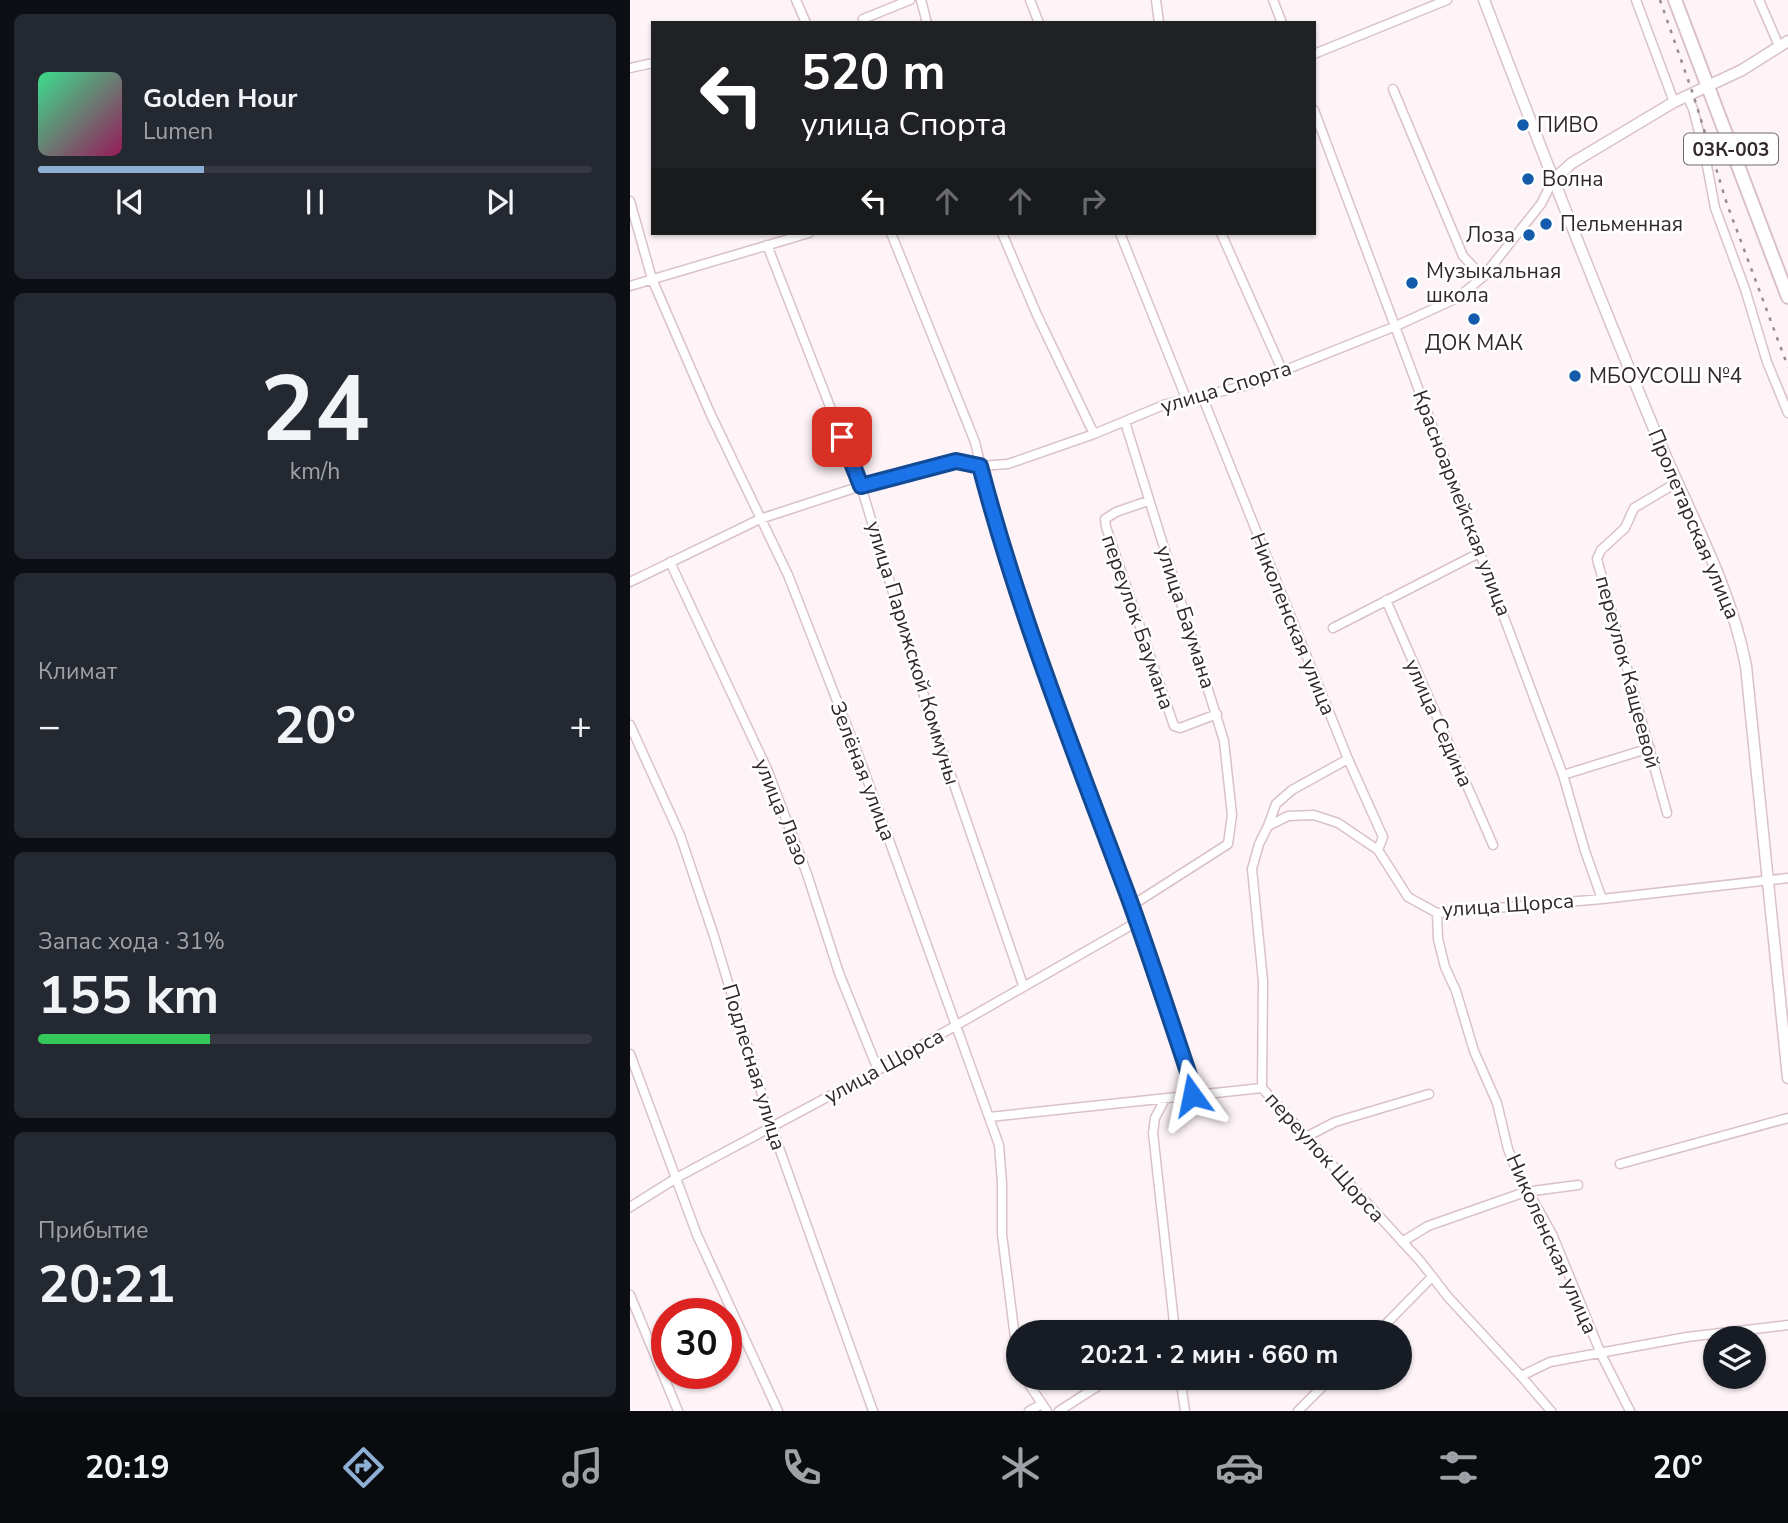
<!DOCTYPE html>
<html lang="ru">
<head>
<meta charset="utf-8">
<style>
  :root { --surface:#171b24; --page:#242831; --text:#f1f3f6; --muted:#9ea1a6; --line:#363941; --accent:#8eafd4 }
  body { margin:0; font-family:"Nunito Sans",sans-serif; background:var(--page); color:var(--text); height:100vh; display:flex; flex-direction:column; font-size:26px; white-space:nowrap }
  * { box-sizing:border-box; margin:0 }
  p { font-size:23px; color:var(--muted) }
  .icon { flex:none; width:38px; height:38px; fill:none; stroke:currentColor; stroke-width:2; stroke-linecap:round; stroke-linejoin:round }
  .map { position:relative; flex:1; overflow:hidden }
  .panel { display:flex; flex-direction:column; gap:14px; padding:14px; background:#0d0f14; width:630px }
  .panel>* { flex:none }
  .banner { position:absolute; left:21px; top:21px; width:665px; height:214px; border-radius:0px; box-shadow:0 2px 5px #0004; background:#202124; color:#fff; overflow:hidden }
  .buttons { position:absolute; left:1073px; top:1326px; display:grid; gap:14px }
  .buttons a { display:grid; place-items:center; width:63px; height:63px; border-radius:50%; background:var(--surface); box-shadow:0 2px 5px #0004; font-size:35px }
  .speed { position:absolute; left:21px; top:1298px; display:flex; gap:14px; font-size:35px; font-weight:700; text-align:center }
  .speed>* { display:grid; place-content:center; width:91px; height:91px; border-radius:50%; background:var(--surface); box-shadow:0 2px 5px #0004; line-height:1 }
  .speed .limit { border:10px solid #d22; background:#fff; color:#111 }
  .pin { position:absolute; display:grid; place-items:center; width:60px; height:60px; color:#fff; margin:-30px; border-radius:14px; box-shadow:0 4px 10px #0006 }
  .me { position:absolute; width:77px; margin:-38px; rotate:348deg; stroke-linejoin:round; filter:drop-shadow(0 0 5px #0008) }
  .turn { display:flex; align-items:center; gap:24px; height:147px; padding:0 35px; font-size:32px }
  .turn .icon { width:91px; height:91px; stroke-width:2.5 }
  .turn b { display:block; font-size:49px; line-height:60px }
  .lanes { display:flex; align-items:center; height:66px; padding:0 35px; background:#0003; justify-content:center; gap:35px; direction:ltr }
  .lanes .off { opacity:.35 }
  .big { font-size:52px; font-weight:700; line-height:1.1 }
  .panel .card { flex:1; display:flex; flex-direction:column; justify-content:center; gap:10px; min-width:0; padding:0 24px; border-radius:10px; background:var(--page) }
  .panel .dial { align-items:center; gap:0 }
  .dial b { font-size:91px; line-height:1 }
  .song { display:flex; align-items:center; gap:21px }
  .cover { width:84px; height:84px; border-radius:10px; background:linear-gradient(135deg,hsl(150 70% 55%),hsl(330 70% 35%)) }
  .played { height:7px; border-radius:4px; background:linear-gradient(90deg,var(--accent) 30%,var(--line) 30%) }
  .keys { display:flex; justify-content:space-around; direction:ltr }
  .heat { display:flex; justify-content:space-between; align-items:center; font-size:38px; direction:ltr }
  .charge { height:10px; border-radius:5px; background:linear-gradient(90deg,#34c759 31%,var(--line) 0) }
  .trip { position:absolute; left:376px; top:1320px; width:406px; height:70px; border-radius:35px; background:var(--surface); box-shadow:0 2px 5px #0004; font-weight:700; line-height:70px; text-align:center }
  .tab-bar { display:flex; height:112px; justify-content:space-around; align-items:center; background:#090b0e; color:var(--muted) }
  .tab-bar .icon { width:49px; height:49px }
  .tab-bar .current { color:var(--accent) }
  .tab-bar b { font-size:32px; color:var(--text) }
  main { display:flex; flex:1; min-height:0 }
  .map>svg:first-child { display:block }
</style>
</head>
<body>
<main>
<section class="panel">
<div class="card">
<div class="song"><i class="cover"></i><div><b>Golden Hour</b><p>Lumen</p></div></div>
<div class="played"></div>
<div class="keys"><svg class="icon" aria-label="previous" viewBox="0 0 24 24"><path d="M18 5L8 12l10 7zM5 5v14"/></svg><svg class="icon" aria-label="pause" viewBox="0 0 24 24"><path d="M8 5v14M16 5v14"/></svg><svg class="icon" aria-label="next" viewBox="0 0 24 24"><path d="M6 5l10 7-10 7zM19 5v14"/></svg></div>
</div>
<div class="card dial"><b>24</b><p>km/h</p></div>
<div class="card"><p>Климат</p>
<div class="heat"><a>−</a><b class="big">20°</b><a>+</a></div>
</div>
<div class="card"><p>Запас хода · 31%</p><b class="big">155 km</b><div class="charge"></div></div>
<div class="card"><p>Прибытие</p><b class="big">20:21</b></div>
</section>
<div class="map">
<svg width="1158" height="1411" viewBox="0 0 1158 1411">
  <rect width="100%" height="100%" fill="#fef4f7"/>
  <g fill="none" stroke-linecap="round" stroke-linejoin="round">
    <g stroke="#dac1c9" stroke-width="11">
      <path id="minor" d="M166 0 176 23
        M291 0 297 23
        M400 0 409 23
        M526 0 529 23
        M643 0 652 23
        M1006 0 1044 102
        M1129 0 1149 46
        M233 19 280 0
        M684 54 817 0
        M0 68 23 63
        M763 89 833 256 853 277
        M1057 96 1063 109 1075 155 1085 208 1115 289 1137 362 1158 413
        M684 110 933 775 955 851 972 899
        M0 201 22 279 81 415 158 575 232 765 369 1145 372 1183V1234L388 1362
        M261 233 345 442 358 498 383 578 431 720 501 906 559 1075 562 1095
        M372 233 407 315 464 434
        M490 233 556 398
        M591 233 653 372
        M137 245 231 486 298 709 393 985
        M0 286 179 233
        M572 396 718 759 753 837 748 850
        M495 422 594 741 602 815 598 844 501 906
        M518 501 486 512 475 519 476 527 544 726 550 728 587 714
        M40 562 137 769 177 874 209 973 248 1070
        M0 582 130 519 231 486 326 461 350 466 378 464 464 434 536 404 615 386 766 326 827 298 853 277 911 204 923 180
        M756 600 863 845
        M703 628 851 552
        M0 725 50 835 84 936 142 1128 243 1411
        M933 775 1020 748
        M1037 813 967 559 971 550 995 528 1004 508 1046 483
        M638 826 646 804 662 790 718 759
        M807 913 808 939 815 967 826 991 844 1051 867 1103 878 1149 895 1192 904 1202 923 1236 971 1354 1000 1411
        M0 1054 67 1235 148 1411
        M535 1099 525 1118 523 1133 545 1332
        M359 1117 632 1088
        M678 1136 705 1122 799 1094
        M990 1164 1158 1118
        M0 1207 48 1177 248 1070 507 922
        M772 1242 798 1226 895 1192 948 1185
        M0 1295 48 1411
        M748 1332 802 1277
        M891 1376 920 1362 1057 1337 1158 1325
        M394 1377 417 1411
        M550 1377 555 1411
        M399 1411 412 1404
        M429 1411 482 1377
        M668 1411 702 1377
        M921 1411 891 1376 818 1297 791 1262 632 1088 633 981 622 869 629 844 638 826 658 816 684 815 708 823 748 850 778 897 807 913 972 899 1158 878"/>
    </g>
    <g stroke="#dac1c9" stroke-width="13">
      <path id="tertiary" d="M854 0C909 144 965 287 1024 429 1056 507 1100 583 1116 666L1158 1078
        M923 180 942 163 1044 102 1112 70 1158 41"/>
    </g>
    <g stroke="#dac1c9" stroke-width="16">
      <path id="primary" d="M1045 0 1158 297"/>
    </g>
    <use href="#minor" stroke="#fff" stroke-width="8"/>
    <use href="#tertiary" stroke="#fff" stroke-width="10"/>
    <use href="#primary" stroke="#fff" stroke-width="12"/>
    <path stroke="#978d90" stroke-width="2.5" stroke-dasharray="3.5 7" stroke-linecap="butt" d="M1030 0 1063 94 1097 204 1158 367"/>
  </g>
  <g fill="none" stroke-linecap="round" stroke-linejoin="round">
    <g stroke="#114b97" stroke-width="18">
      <path id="route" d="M212 437 231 486 326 461 350 466C389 615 447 759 501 904 521 960 540 1018 559 1075L562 1095"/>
    </g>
    <use href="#route" stroke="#1a73e8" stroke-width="12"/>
  </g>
  <g fill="#145cab" stroke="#fff" stroke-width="2.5">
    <circle cx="893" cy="125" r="7"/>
    <circle cx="898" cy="179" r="7"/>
    <circle cx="916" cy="224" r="7"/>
    <circle cx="899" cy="235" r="7"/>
    <circle cx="782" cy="283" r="7"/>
    <circle cx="844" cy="319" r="7"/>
    <circle cx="945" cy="376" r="7"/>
  </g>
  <g text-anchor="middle" stroke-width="5" stroke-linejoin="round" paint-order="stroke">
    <rect fill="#fff" stroke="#70686b" stroke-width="2" x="1054" y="133.5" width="94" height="31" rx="5"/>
    <g font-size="19" font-weight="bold" fill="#32282b">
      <text x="1101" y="156">03К-003</text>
    </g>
    <g font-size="21" fill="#32282b" stroke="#fff" text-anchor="start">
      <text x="907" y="132">ПИВО</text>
      <text x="912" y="186">Волна</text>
      <text x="930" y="231">Пельменная</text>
      <text x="885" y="242" text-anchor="end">Лоза</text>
      <text x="796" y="278">Музыкальная<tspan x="796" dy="24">школа</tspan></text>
      <text x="844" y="350" text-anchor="middle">ДОК МАК</text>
      <text x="959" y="383">МБОУСОШ №4</text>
    </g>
    <g font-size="21" fill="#32282b" stroke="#fff">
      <text transform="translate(596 387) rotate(-17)" y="7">улица Спорта</text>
      <text transform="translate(832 503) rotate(69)" y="7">Красноармейская улица</text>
      <text transform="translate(1064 524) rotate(67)" y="7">Пролетарская улица</text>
      <text transform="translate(556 617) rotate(72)" y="7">улица Баумана</text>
      <text transform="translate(508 622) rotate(71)" y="7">переулок Баумана</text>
      <text transform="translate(663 624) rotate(68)" y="7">Николенская улица</text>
      <text transform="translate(283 653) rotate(73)" y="7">улица Парижской Коммуны</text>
      <text transform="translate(998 672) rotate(75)" y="7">переулок Кащеевой</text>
      <text transform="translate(809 723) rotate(66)" y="7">улица Седина</text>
      <text transform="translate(233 771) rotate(69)" y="7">Зелёная улица</text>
      <text transform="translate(152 812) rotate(68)" y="7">улица Лазо</text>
      <text transform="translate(878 905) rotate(-4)" y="7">улица Щорса</text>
      <text transform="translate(254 1066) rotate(-29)" y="7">улица Щорса</text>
      <text transform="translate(124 1067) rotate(73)" y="7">Подлесная улица</text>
      <text transform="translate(695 1157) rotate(48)" y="7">переулок Щорса</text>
      <text transform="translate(922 1244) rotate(66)" y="7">Николенская улица</text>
    </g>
  </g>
</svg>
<div class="buttons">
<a><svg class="icon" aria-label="layers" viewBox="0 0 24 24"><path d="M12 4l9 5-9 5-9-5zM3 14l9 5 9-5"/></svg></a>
</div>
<div class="speed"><div class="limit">30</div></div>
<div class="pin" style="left:212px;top:437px;background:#d93025"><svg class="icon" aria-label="arrive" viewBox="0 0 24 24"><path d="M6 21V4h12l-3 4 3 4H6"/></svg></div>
<svg class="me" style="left:562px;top:1095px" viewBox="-20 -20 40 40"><path d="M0-17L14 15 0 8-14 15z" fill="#1a73e8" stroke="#fff" stroke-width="4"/></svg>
<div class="trip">20:21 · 2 мин · 660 m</div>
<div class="banner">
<div class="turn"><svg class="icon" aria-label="left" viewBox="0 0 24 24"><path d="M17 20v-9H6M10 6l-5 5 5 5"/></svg><div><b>520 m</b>улица Спорта</div></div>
<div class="lanes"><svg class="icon" aria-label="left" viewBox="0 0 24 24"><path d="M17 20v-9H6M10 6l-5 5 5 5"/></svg><svg class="icon off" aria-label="ahead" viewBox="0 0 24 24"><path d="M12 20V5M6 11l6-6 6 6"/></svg><svg class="icon off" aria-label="ahead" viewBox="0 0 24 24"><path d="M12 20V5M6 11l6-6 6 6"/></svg><svg class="icon off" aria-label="right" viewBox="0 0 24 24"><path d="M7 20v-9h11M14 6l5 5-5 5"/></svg></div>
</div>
</div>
</main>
<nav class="tab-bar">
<b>20:19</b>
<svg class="icon current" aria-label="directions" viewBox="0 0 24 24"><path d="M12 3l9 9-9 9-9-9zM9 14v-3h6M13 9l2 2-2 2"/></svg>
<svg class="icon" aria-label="music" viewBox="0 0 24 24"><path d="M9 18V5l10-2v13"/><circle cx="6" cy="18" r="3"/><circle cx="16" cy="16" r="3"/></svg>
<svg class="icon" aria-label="phone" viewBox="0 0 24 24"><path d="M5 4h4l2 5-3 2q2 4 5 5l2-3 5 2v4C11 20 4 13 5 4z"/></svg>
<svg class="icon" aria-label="climate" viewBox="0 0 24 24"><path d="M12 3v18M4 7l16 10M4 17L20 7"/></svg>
<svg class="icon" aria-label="car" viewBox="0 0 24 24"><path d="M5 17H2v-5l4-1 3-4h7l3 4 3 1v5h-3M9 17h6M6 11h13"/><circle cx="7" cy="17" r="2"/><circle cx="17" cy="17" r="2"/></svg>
<svg class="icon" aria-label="filters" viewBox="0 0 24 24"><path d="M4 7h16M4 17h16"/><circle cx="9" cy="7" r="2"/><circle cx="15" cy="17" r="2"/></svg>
<b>20°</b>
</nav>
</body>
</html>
